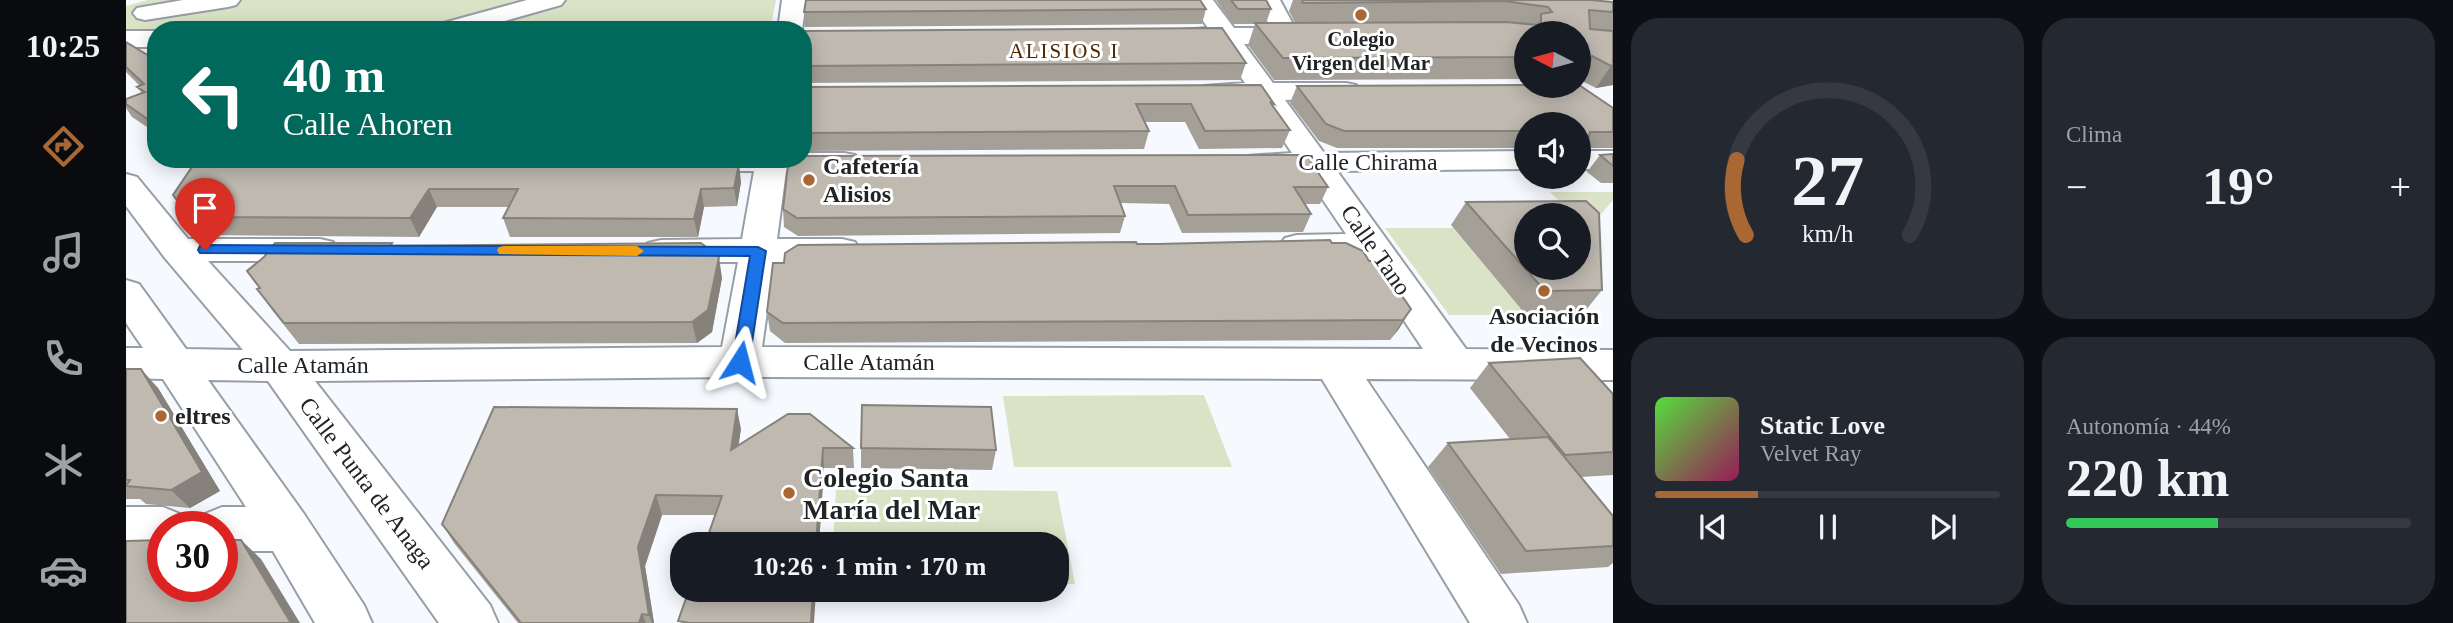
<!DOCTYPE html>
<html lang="es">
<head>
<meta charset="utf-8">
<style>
  :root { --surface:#171b24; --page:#242831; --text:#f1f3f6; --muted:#9ea1a6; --line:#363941; --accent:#a96733 }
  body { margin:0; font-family:"Times New Roman",serif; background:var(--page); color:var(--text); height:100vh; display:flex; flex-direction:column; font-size:26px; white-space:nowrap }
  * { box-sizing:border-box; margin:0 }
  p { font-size:23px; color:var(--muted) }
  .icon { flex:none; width:38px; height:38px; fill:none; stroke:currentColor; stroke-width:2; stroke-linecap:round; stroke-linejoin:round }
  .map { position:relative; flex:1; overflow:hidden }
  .sheet { display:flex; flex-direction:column; gap:18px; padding:18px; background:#0d0f14; width:840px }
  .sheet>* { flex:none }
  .banner { position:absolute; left:21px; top:21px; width:665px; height:147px; border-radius:28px; box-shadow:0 4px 18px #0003; background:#00695c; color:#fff; overflow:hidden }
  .needle { width:46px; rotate:276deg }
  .buttons { position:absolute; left:1388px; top:21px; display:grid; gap:14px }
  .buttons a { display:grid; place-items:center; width:77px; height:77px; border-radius:50%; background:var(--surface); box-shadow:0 4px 18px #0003; font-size:35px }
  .speed { position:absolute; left:21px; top:511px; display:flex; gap:14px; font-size:35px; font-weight:700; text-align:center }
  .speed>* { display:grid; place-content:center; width:91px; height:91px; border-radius:50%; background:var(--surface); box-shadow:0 4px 18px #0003; line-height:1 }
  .speed .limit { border:10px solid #d22; background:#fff; color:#111 }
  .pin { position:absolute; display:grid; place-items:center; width:60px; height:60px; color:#fff; margin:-72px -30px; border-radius:50% 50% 50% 0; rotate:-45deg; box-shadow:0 0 7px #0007 }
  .pin .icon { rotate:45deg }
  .me { position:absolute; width:77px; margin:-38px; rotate:9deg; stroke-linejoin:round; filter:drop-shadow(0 0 5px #0008) }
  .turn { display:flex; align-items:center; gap:24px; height:147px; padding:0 21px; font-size:32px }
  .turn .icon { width:91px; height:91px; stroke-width:2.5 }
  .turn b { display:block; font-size:49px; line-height:60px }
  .big { font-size:52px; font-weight:700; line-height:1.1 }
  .sheet .card { flex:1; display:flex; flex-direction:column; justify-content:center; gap:10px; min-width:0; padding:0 24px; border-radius:28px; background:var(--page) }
  .sheet .dial { align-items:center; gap:0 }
  .dial svg { height:182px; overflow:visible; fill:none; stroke:var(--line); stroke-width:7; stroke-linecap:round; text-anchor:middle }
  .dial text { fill:var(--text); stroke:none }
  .song { display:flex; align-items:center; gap:21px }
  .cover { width:84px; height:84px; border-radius:10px; background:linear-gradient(135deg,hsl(110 70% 55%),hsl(330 70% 35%)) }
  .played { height:7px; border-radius:4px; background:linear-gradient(90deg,var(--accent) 30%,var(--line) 30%) }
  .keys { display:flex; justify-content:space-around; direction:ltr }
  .heat { display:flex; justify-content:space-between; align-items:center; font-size:38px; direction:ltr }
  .charge { height:10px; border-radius:5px; background:linear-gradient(90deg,#34c759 44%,var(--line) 0) }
  .sheet .tiles { flex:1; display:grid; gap:18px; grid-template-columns:repeat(2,1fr) }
  .trip { position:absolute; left:544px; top:532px; width:399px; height:70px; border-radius:28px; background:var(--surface); box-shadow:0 4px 18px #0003; font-weight:700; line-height:70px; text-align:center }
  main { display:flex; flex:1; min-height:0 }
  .menu { display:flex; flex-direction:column; width:126px; justify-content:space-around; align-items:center; background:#090b0e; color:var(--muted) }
  .menu .icon { width:49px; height:49px }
  .menu .on { color:var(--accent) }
  .menu b { font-size:32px; color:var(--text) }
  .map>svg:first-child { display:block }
</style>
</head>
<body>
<main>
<nav class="menu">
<b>10:25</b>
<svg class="icon on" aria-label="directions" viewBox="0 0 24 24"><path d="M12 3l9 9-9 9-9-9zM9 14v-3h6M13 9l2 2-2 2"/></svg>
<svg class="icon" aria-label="music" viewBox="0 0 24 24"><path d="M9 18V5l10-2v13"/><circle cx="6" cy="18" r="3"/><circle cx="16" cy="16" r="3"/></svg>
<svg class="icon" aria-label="phone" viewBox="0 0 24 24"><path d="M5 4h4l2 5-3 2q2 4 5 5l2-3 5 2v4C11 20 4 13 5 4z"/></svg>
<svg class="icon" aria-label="climate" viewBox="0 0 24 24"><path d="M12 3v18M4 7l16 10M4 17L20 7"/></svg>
<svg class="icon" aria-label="car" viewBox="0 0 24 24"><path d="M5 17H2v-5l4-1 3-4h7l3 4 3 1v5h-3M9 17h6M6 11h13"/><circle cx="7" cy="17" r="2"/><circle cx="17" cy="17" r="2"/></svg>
</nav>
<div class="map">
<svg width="1487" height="623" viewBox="0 0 1487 623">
  <rect width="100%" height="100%" fill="#f6faff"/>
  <path fill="#dbe3c7" d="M22 0H650L644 30 0 31V6Z
    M1424 192H1487V200L1466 225 1452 215H1447Z
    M1259 228H1327L1400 315H1323Z
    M1078 395 1106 467H888L877 396Z
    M710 489 931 491 949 584H931V544H707Z"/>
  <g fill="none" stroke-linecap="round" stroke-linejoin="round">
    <g stroke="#979ea6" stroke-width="4">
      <path id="minor" d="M57 0H114L110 5 102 7 19 20 11 18 7 13 11 8Z
        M401 0H439L435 5 347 30H307L310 25Z
        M656 0H680L676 30H652Z
        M1063 0H1087L1108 28H1145L1130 0H1154L1169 28 1185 31 1189 36 1185 41 1176 44H1118L1147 83H1220L1230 85 1234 91 1230 97 1159 100 1198 153 1400 151V169L1211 171 1340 349 1487 350V380L1240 379 1393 605 1401 623H1344L1196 379 614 377 189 381 364 605 372 623H313L142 381 82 380 178 514 238 605 246 623H189L147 551H96V527H73L79 514 96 507H120L37 379 0 378V348H17L0 323V280L13 284 60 349 117 350 39 258 0 206V174L11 177 62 239H194L207 242 212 250 207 258 194 261H82L164 351 596 347 612 262H535L522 259 517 251 522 243 535 240 616 239 628 171H558L547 169 542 162 544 159H677V153H718L729 155 734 162 729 169 718 171H660L651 239H716L729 242 734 250 729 258 716 261 648 262 636 347 1297 349 1235 256 1171 257 1159 254 1153 246 1159 238 1171 235 1220 234 1178 172H1132L1121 170 1116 163 1121 156 1166 153 1130 100 1078 98 1074 92 1078 86 1119 83 1092 44 1041 41 1037 36 1041 31 1082 28Z
        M0 31H30V47H0Z
        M1452 151H1487V169H1452Z
        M61 159H155L156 160 151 167C126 173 90 172 65 166Z
        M0 507H37L54 514 60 527H37V551H0Z"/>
    </g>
    <use href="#minor" fill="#fff" fill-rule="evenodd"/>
  </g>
  <path fill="#a49f97" d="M1090 0H1140L1145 9 1140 23H1169L1163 11 1167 0H1464L1487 2V85L1470 88 1452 79V33H1400V79L1148 80 1122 45 1129 24H1107Z
    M1080 9 1076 24 679 27 678 12Z
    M677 31 1120 63 1114 80 677 83Z
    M0 42 30 60V133L6 117 0 108V99L16 93 11 87 14 86 0 72Z
    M1135 85 1148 104 1147 107 1164 130 1156 148 1073 149 1059 122H1019L1023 131 1018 149 677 151V87Z
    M1171 86 1487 108V148H1458L1452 157V124H1400V148H1211L1193 141 1164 103Z
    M1487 154V183H1475L1461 172 1474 155Z
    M662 165 1202 187 1194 204H1179L1185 214 1177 232 1056 233 1043 204 995 203 999 216 994 233 672 236 658 227 657 209Z
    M615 182 611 206 578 207 572 237H384L377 218 383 207H311L293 237 77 235 47 195Z
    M1340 202 1476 290 1456 315H1400L1325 225Z
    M266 243 267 246 596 278 586 332 571 343 173 344 146 310 131 289 133 288 121 271Z
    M1206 243 1243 261 1285 309 1264 340 659 343 644 331 641 312 1011 244Z
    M1363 363 1487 394V475L1455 477 1487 516V563L1482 567 1375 574 1302 467 1322 443 1384 439 1344 388Z
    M0 369 32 388 94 491 64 508 20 504 14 499H0Z
    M615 429 612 445 727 448 728 468H698L693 544H579L589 515H536L519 566 528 623H392L328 543 316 524Z
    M735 448 870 450 866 470 735 468Z"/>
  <path fill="#86827b" d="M1487 65V85L1470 88 1485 66Z
    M613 164 615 182 611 206 608 188Z
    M303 189 311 207 293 237 284 218Z
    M575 189 578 207 572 237 568 219Z
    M593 257 596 278 586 332 571 343 566 322Z
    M1285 309 1273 329 1264 340 1277 320Z
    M15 369 32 388 94 491 64 508 45 490Z
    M611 409 615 429 609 470 605 450Z
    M697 448 698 468 693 544H690Z
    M530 495 536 515 519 566 528 623H526L523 615 512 547Z
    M115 540 135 559 174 623H165Z
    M687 590H690L688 623H685Z
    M516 614 520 623H513Z"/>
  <path fill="#bfb9b0" stroke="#86827b" stroke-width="2" fill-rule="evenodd" d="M680 0H1074L1080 9 678 12Z
    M1105 0H1140L1145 9H1112Z
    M1176 0H1464L1487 2V12L1463 10 1464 29 1487 31V65L1485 66 1466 56 1464 61H1452V33H1400V57L1157 58 1129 23 1380 22 1412 25 1415 22V14L1426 12 1422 7 1379 1 1177 3Z
    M1096 28 1120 63 677 66V31Z
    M0 42 30 60V125L0 104V99L19 92 11 87 18 84 0 67Z
    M1135 85 1148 104 1144 102 1164 130 1079 131 1065 104H1010L1023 131 677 133V87Z
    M1400 85 1452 86 1453 85 1487 108V132H1464L1461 145 1452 137V124H1400V131H1218L1200 124 1171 86Z
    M1487 154V166L1474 155Z
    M1180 155 1202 187H1168L1185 214 1062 215 1049 186H988L999 216 671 218 657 209 662 165 673 159H677V157L679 156Z
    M89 159H605L613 164 608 188 575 189 568 219 377 218 392 189H303L284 218 64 217 47 195 68 164 85 162Z
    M1460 201 1473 213 1476 290 1419 291 1340 202ZM1400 215H1452V268H1400Z
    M1204 240 1206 243H1220L1237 251 1243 261H1252L1285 309 1277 320 657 323 641 312 647 263H658L659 253 672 245 1010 242 1011 244H1031Z
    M149 243H266L264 246 575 243 593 257 582 310 566 322 158 323 131 289 134 288 121 271 138 257Z
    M1454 358 1487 394V452L1439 455 1363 363Z
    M0 369H15L76 472 45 490 0 486 4 480H0Z
    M736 405 865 407 870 450 735 448Z
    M368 407 611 409 605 450 662 414H684L727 448H697L690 544H579L596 496 530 495 512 547 523 615 516 614 513 623H395L316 524Z
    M1422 437 1487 516V546L1400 551 1322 443Z
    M37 540V586H96V540H115L165 623H0V541Z
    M563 590H687L685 623H563L552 621Z"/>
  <path fill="#1a73e8" stroke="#114b97" stroke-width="2" d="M79 245 632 247 640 251 623 362 614 368 606 362 624 256 74 253 72 250 74 246Z"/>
  <path fill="#f59e0b" d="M378 246H511L518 251 511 256 373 254 371 250 373 247Z"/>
  <g fill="#a96733" stroke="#fff" stroke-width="2.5">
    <circle cx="1235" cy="15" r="7"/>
    <circle cx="683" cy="180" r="7"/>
    <circle cx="1418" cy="291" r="7"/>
    <circle cx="35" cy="416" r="7"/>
    <circle cx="663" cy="493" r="7"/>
  </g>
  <g text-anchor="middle" stroke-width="6" stroke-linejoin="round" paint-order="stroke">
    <g font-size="21" font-weight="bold" fill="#212427" stroke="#fff">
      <text x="1235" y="46">Colegio<tspan x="1235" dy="24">Virgen del Mar</tspan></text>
    </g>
    <g font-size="21" letter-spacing="2" fill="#512700" stroke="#fff">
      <text x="938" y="58">ALISIOS I</text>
    </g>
    <g font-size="24" fill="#212427" stroke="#fff">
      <text x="1242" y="170">Calle Chirama</text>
      <text transform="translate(1250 250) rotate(55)" y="8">Calle Tano</text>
      <text x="743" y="370">Calle Atamán</text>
      <text x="177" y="373">Calle Atamán</text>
      <text transform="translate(241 483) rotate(53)" y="8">Calle Punta de Anaga</text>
    </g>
    <g font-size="24" font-weight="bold" fill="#212427" stroke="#fff" text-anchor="start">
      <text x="697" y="174">Cafetería<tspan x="697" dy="28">Alisios</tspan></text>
      <text x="1418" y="324" text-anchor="middle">Asociación<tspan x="1418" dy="28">de Vecinos</tspan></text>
      <text x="49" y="424">eltres</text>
    </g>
    <g font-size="28" font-weight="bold" fill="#212427" stroke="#fff" text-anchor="start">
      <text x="677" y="487">Colegio Santa<tspan x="677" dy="32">María del Mar</tspan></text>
    </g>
  </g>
</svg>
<div class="buttons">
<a><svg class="needle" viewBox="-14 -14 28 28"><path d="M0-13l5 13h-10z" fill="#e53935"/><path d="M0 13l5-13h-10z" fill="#9ea1a6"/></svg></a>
<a><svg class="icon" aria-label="sound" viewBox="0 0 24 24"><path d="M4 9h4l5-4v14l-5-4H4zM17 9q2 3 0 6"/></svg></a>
<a><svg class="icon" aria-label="search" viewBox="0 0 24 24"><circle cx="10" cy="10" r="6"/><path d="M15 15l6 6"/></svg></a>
</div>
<div class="speed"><div class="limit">30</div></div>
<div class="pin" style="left:79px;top:250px;background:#d93025"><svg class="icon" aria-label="arrive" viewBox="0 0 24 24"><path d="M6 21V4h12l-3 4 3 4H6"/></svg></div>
<svg class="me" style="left:614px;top:362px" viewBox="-20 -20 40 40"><path d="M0-17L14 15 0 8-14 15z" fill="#1a73e8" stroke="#fff" stroke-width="4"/></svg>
<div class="trip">10:26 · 1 min · 170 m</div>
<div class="banner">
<div class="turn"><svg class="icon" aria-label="left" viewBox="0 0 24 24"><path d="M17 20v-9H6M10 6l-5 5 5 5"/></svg><div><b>40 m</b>Calle Ahoren</div></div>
</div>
</div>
<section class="sheet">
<div class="tiles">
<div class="card dial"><svg viewBox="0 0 100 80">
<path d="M14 69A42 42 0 1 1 86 69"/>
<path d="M14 69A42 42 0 0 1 10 36" stroke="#a96733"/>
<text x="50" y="56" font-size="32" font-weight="700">27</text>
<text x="50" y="72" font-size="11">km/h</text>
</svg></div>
<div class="card"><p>Clima</p>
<div class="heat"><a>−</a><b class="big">19°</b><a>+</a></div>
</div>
<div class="card">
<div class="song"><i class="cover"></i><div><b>Static Love</b><p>Velvet Ray</p></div></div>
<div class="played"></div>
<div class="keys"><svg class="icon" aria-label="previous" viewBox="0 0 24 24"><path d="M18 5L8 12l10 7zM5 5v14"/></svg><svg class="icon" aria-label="pause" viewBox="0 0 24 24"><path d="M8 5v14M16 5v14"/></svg><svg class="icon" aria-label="next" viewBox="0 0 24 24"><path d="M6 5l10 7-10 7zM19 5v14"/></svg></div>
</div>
<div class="card"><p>Autonomía · 44%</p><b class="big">220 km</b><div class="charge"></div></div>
</div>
</section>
</main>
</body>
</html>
